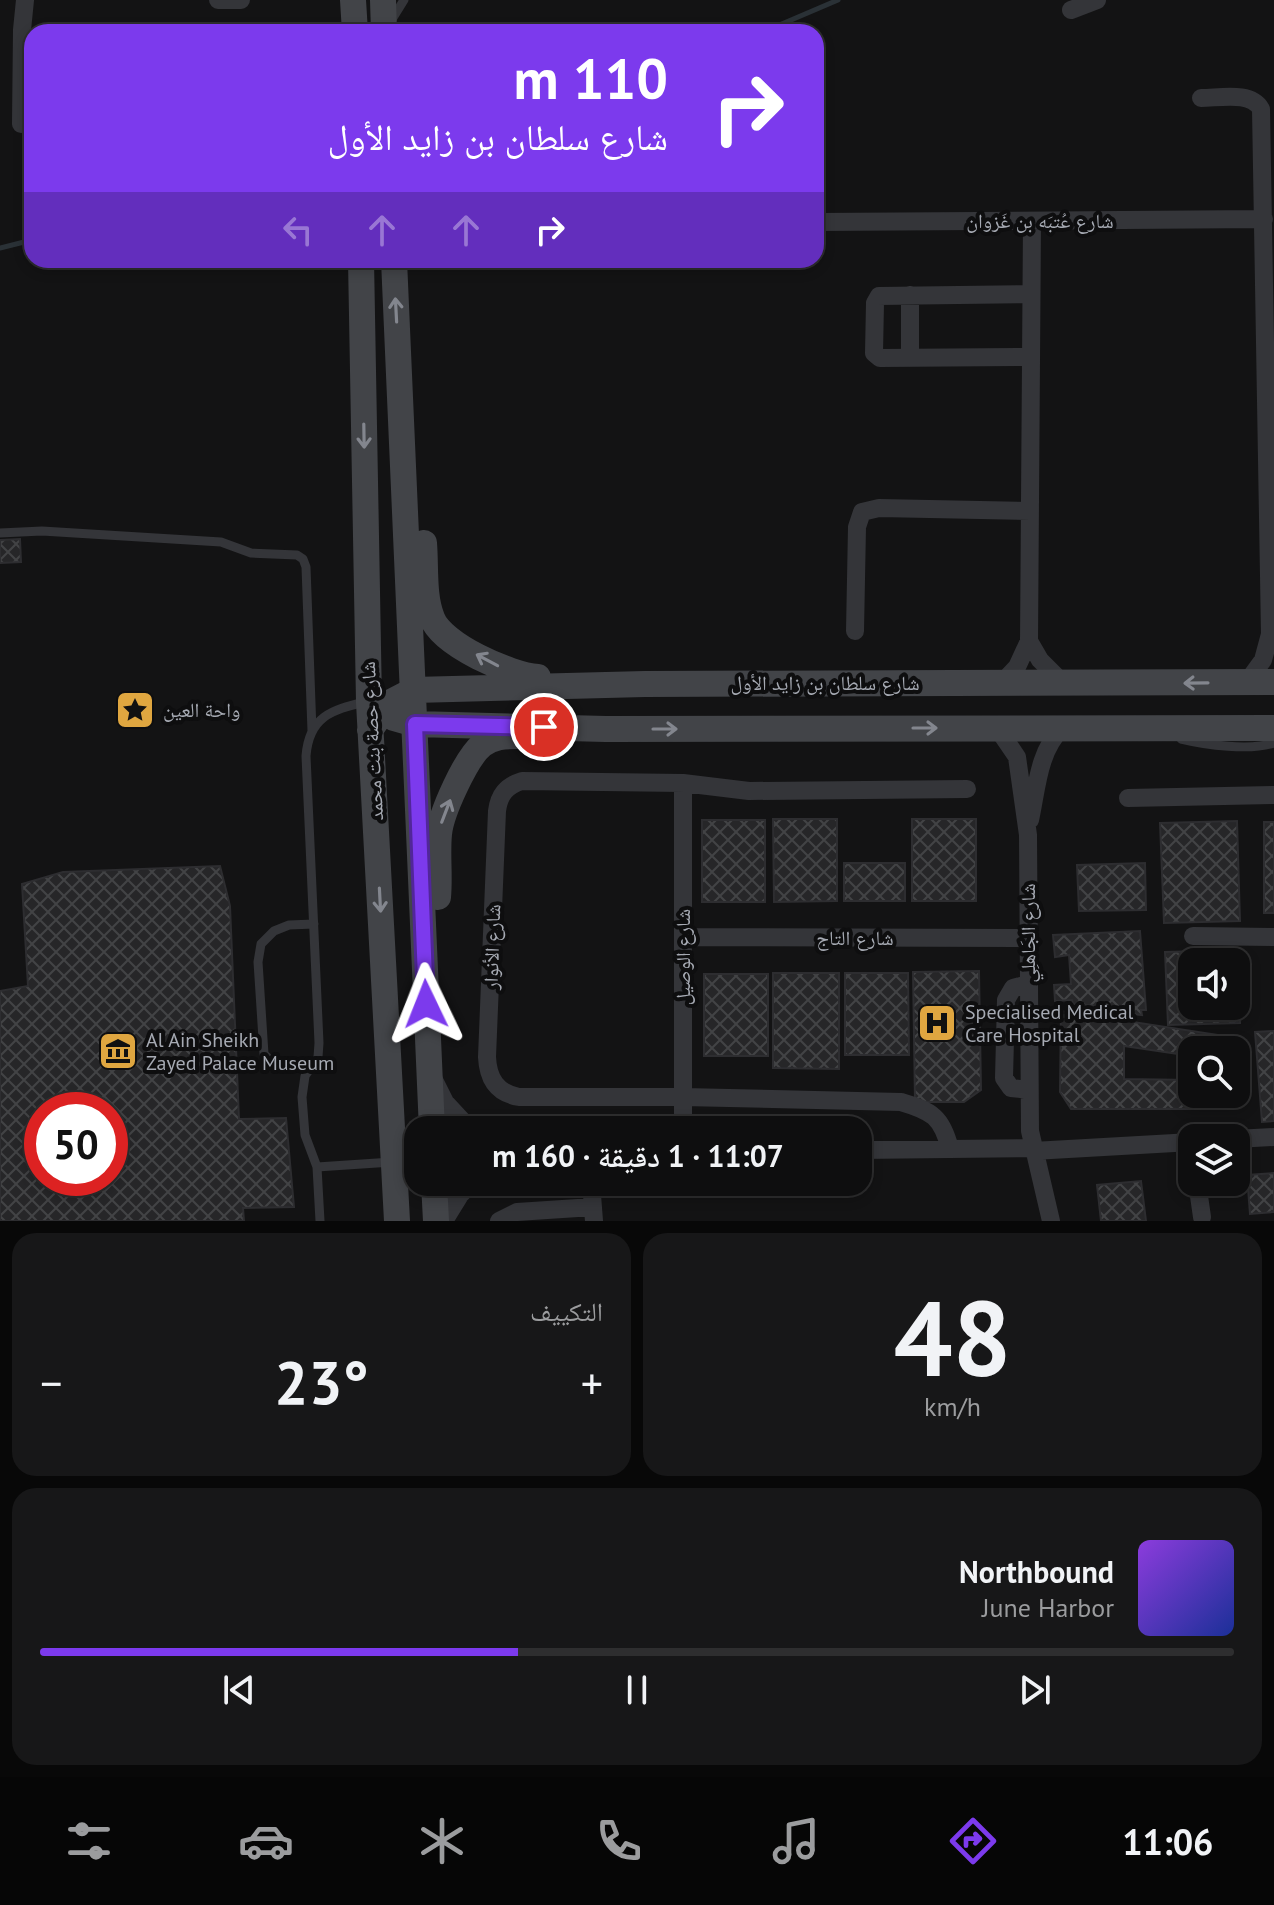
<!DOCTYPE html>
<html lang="ar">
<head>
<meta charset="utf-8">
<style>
  :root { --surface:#0e0e0f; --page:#171718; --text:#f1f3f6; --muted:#9b9c9e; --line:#2e2e2f; --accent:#7c3aed }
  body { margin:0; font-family:"PT Sans","Noto Naskh Arabic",sans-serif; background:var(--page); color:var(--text); direction:rtl; height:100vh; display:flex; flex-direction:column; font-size:30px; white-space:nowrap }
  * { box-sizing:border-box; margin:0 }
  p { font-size:26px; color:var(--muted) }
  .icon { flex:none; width:44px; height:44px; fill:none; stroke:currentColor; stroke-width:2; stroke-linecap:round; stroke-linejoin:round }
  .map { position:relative; height:1221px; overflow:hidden; direction:ltr }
  .side { display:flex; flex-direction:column; gap:12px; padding:12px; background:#080808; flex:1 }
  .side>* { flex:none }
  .top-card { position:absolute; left:24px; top:24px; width:800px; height:244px; border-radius:24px; box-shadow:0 4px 12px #0003,0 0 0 2px var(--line); direction:rtl; background:#7c3aed; color:#fff; overflow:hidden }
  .controls { position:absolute; left:1178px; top:948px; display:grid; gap:16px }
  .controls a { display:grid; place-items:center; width:72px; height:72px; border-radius:16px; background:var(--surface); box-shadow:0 4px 12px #0003,0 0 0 2px var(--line); font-size:40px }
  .speed { position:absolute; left:24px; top:1092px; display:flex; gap:16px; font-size:40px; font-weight:700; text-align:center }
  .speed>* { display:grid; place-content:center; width:104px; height:104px; border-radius:50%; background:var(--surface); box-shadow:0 4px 12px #0003,0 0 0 2px var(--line); line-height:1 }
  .speed .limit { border:12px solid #d22; background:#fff; color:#111 }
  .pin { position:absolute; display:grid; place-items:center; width:68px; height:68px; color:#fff; margin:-34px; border:4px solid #fff; border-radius:50%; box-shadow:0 2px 8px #0007 }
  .me { position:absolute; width:88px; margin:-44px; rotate:358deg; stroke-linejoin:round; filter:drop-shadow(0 0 6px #0008) }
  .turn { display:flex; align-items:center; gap:28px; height:168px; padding:0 24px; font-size:36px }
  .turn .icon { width:104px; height:104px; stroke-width:2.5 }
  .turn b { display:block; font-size:56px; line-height:68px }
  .lanes { display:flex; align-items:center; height:76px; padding:0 24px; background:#0003; justify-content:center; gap:40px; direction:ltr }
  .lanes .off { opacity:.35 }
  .big { font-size:60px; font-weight:600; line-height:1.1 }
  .side .card { flex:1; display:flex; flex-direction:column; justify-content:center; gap:12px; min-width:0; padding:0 28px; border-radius:24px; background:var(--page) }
  .side .dial { align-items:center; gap:0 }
  .dial b { font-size:104px; line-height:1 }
  .song { display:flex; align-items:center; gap:24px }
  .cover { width:96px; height:96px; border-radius:12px; background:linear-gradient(135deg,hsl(270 70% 55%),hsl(230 70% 35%)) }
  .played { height:8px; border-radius:4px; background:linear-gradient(90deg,var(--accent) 40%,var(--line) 40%) }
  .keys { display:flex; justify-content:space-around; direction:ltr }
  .heat { display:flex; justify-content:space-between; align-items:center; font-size:44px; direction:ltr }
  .side .tiles { flex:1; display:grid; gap:12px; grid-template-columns:1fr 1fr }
  .card:last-child { grid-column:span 2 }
  .trip { position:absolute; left:404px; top:1116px; width:468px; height:80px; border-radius:24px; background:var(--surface); box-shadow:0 4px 12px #0003,0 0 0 2px var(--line); font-weight:600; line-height:80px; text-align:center; direction:rtl }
  .tab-bar { display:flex; height:128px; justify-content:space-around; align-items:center; background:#060606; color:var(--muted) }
  .tab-bar .icon { width:56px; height:56px }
  .tab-bar .active { color:var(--accent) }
  .tab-bar b { font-size:36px; color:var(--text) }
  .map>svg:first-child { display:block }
</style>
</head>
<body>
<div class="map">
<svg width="1274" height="1221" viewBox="0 0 1274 1221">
  <defs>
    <pattern id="building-cross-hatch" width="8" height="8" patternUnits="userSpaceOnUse" patternTransform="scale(2)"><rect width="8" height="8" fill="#262628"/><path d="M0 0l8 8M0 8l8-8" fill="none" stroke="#424345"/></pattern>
  </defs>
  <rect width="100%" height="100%" fill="#131314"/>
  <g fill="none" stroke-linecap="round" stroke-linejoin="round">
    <path stroke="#2a3136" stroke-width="5" d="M763 32 838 0
      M0 248 32 240"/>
  </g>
  <path fill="url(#building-cross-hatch)" stroke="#2d2d30" stroke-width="2" fill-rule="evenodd" d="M20 539 21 562 0 563V540Z
    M773 819H837V901L774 902Z
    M912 819H976V901H912Z
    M702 820H765V902H702Z
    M1237 821 1240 921 1164 923 1160 823Z
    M1264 822H1274V913H1264Z
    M844 863H905V901H844Z
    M1145 863 1146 910 1079 911 1077 865Z
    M220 866 230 906 239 1119 286 1118 294 1207 243 1208 244 1221H0V991L28 986 22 884 63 872ZM42 1110H110V1178H42Z
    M1140 931 1146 1010H1141L1142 1015 1107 1011V1007L1073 1004 1072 1000 1055 1001 1054 985 1071 984 1069 955 1055 957 1053 935Z
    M1238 950 1240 1023 1168 1025 1165 952ZM1192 962H1236V1006H1192Z
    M979 971 981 1090 964 1102H915L913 972Z
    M773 973H839V1069L773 1068Z
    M845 973H908L909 1055H845Z
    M704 974H768V1056H704Z
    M1061 1011 1238 1038 1236 1058V1050H1192V1056L1124 1046V1079L1192 1080V1094H1226L1225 1109H1071L1060 1092Z
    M1274 1031V1121L1262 1122 1255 1032Z
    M1274 1173V1212L1250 1214 1247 1175Z
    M1141 1181 1146 1221H1101L1097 1185Z"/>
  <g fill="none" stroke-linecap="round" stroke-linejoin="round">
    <path stroke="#343539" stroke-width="9" d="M391 21 404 0
      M0 533 42 531 221 542 251 553 297 555 303 559 306 567 312 731
      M1181 739C1206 745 1250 751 1274 743
      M312 1065C294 1066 277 1069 264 1054L258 962 261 944 274 931 289 925 314 924
      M317 1167 392 1162
      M320 1221 317 1167 305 1135 302 1097 305 1076 318 1057 319 1043 306 756C309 717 331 710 365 702"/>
    <path stroke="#343539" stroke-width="18" d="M218 0H241
      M1071 10 1097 0
      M1201 98C1220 98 1251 91 1261 109L1270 634 1263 660 1247 682
      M21 124 22 30 25 0
      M816 222 1264 219
      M1031 357 880 358 874 353 875 303 879 296 1031 294
      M910 358V295
      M855 631 857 527 862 512 879 508 1030 511
      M1029 641 1040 660 1062 682
      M1003 682 1017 667 1029 641 1032 222
      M991 728 1002 735 1017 757 1028 835 1030 1131 1051 1221
      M1128 798 1274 795
      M1030 820C1037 788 1038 752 1062 728
      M1193 936 1274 937
      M683 937 1027 938
      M1028 984 1013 988 1006 1000 1004 1078 1011 1088 1029 1090
      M433 1078 445 1102 471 1130
      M683 1130V783
      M1236 1139 1274 1137
      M950 1149C942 1117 932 1111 901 1102L683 1097H519C497 1093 488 1079 487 1057L497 811C499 795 506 786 522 781L683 783 749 791 967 789
      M858 1150 1032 1148
      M1033 1151 1192 1142
      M591 1182 594 1221
      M1197 1182 1202 1217
      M444 1221 460 1195 473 1182
      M499 1221 517 1212 593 1207"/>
    <path stroke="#424448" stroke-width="26" d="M353 0 355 32
      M383 0 384 32
      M361 260 369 702 397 1221
      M394 260 432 1130
      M424 543C426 567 423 596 432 618 442 645 510 675 538 677
      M369 702 394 718 415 724 606 729 1274 728
      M370 730 389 703 414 690 645 684 1274 682
      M438 897C440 876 437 855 439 834 441 813 466 758 482 745 493 736 505 736 518 736
      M434 1182 436 1221"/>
  </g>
  <defs><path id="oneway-shaft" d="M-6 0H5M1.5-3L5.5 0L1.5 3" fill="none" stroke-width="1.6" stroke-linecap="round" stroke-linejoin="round" transform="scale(2)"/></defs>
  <g stroke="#83868e">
    <use href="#oneway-shaft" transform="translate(396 310) rotate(-93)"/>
    <use href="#oneway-shaft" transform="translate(364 436) rotate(89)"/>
    <use href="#oneway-shaft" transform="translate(487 660) rotate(-152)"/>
    <use href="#oneway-shaft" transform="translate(1196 683) rotate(179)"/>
    <use href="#oneway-shaft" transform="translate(925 728)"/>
    <use href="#oneway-shaft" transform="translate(665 729)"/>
    <use href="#oneway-shaft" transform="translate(446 811) rotate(-69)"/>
    <use href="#oneway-shaft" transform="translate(380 900) rotate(87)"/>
  </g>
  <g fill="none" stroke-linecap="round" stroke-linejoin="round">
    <g stroke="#51269a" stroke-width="20">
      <path id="route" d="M426 1004 415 724 544 727"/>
    </g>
    <use href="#route" stroke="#7c3aed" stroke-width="14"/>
  </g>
  <defs>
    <g id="sight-square" transform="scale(2)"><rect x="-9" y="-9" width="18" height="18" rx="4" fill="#dfa640" stroke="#0e0e0f"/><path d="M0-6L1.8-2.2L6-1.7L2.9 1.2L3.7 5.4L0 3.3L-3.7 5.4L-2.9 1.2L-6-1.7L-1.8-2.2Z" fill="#111"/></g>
    <g id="hospital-square" transform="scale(2)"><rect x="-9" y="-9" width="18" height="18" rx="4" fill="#dfa640" stroke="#0e0e0f"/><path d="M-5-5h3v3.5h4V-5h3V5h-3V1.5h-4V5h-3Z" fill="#111"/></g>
    <g id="museum-square" transform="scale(2)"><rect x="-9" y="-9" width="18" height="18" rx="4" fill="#dfa640" stroke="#0e0e0f"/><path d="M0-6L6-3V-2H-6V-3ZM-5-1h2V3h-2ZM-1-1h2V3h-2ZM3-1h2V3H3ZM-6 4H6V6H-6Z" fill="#111"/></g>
  </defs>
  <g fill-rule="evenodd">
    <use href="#sight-square" x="135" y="710"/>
    <use href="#hospital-square" x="937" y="1023"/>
    <use href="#museum-square" x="118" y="1051"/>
  </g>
  <g text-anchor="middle" stroke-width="8" stroke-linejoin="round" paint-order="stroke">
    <g font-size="20" fill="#a6aab3" stroke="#0e0e0f">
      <text x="1040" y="228">شارع عُتبَه بن غَزوان</text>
      <text x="825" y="690">شارع سلطان بن زايد الأول</text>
      <text transform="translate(372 741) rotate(-93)" y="7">شارع حصة بنت محمد</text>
      <text transform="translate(1028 933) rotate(-90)" y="7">شارع الجَاهلِي</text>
      <text x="855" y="945">شارع التاج</text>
      <text transform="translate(492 947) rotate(-88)" y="7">شارع الأنوار</text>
      <text transform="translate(683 957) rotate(-90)" y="7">شارع الوصيل</text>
    </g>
    <g font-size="20" fill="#a6aab3" stroke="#0e0e0f" text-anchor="start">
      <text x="163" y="717">واحة العين</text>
      <text x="965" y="1019">Specialised Medical<tspan x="965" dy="23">Care Hospital</tspan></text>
      <text x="146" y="1047">Al Ain Sheikh<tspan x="146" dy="23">Zayed Palace Museum</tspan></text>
    </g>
  </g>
</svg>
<div class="controls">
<a><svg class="icon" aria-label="sound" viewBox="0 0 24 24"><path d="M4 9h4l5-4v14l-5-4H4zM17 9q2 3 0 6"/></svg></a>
<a><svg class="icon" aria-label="search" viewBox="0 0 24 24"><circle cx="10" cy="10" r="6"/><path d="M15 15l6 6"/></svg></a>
<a><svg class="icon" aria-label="layers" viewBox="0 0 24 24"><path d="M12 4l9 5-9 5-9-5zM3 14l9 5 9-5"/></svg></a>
</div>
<div class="speed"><div class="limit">50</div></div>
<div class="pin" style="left:544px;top:727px;background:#d93025"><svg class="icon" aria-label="arrive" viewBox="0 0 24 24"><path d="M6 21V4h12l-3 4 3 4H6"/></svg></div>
<svg class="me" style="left:426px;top:1004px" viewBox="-20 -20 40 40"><path d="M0-17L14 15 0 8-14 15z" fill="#7c3aed" stroke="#fff" stroke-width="4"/></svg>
<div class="trip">11:07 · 1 دقيقة · 160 m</div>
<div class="top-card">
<div class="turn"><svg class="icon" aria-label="right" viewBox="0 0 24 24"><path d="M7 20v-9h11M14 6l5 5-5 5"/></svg><div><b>110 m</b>شارع سلطان بن زايد الأول</div></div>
<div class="lanes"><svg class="icon off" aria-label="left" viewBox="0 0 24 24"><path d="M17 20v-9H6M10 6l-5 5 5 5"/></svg><svg class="icon off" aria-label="ahead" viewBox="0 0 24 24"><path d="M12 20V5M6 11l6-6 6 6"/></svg><svg class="icon off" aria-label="ahead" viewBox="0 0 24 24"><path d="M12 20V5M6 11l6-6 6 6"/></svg><svg class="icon" aria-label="right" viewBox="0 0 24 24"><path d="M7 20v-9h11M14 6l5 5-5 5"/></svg></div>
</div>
</div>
<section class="side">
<div class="tiles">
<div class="card dial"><b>48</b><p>km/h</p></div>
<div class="card"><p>التكييف</p>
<div class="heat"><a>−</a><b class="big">23°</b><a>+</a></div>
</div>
<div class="card">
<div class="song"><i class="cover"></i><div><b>Northbound</b><p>June Harbor</p></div></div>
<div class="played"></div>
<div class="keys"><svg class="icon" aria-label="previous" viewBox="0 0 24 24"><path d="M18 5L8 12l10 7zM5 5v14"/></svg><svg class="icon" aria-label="pause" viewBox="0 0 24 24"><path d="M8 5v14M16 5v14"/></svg><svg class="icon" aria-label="next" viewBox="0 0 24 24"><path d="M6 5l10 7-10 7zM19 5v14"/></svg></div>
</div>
</div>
</section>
<nav class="tab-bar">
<b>11:06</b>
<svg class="icon active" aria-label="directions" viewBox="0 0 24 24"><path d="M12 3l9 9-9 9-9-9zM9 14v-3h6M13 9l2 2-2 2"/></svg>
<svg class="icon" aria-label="music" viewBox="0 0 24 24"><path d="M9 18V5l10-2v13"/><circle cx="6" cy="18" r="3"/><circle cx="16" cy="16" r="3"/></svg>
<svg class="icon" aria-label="phone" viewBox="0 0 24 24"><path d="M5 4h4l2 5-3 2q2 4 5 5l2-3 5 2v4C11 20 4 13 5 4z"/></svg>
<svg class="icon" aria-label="climate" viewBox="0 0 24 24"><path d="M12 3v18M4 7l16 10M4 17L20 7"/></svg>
<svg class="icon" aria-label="car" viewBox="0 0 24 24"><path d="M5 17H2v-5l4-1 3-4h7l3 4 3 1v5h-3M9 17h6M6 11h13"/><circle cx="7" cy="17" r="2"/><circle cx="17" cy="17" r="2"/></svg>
<svg class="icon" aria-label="filters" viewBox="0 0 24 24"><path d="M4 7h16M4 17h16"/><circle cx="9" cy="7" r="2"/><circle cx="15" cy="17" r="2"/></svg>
</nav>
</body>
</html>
